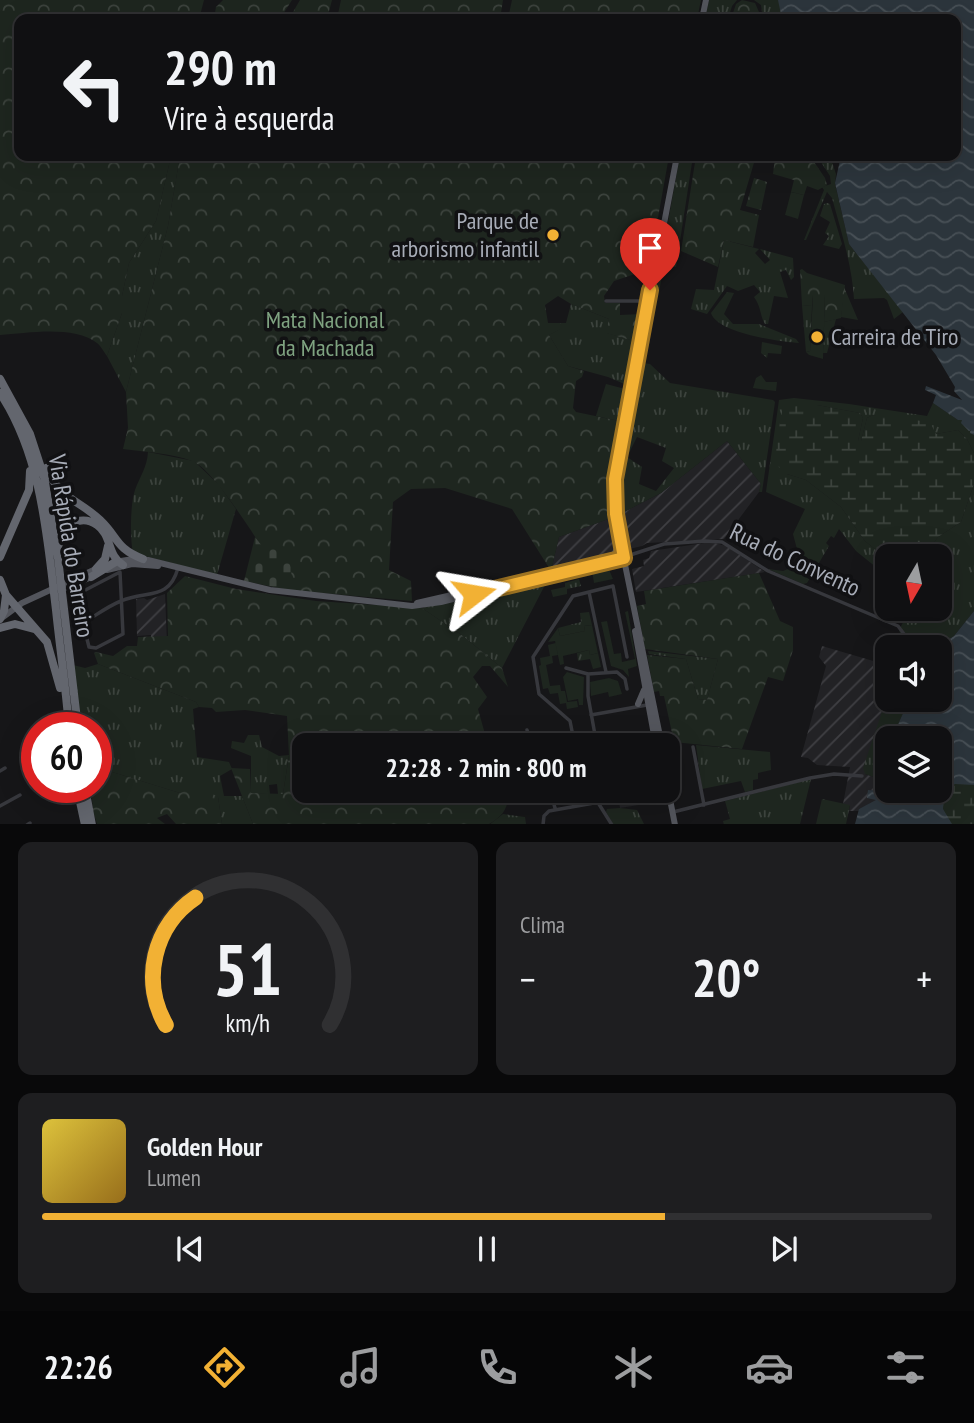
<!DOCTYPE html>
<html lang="pt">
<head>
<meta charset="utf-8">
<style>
  :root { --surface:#101012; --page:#1e1e20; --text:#f1f3f6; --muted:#9c9d9f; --line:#303032; --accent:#f2b134 }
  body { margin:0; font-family:"PT Sans Narrow",sans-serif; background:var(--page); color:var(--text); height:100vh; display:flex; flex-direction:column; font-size:26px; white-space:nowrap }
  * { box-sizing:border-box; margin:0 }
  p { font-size:23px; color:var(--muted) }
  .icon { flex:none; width:38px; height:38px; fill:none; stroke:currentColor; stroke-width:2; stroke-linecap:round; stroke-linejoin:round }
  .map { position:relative; height:824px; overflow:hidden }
  .sheet { display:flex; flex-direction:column; gap:18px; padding:18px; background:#09090a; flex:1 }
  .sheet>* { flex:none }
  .guide { position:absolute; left:14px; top:14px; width:947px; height:147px; border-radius:14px; box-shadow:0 7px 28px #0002,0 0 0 2px var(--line); background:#101012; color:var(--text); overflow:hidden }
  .needle { width:46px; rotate:189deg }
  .fabs { position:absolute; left:875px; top:544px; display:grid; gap:14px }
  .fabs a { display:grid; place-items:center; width:77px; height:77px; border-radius:14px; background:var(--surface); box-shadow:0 7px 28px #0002,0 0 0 2px var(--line); font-size:35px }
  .speed { position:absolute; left:21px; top:712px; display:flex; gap:14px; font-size:35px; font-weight:700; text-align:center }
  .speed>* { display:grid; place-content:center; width:91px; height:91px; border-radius:50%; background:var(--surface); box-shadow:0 7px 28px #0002,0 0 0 2px var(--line); line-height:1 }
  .speed .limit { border:10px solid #d22; background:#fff; color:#111 }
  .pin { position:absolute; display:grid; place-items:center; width:60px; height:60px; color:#fff; margin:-72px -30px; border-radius:50% 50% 50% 0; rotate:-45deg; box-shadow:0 0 7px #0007 }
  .pin .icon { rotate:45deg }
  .me { position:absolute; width:77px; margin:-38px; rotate:76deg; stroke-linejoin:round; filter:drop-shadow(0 0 5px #0008) }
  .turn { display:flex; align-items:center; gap:24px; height:147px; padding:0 35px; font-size:32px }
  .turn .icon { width:91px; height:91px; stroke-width:2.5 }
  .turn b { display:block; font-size:49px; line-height:60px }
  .big { font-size:52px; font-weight:700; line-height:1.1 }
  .sheet .card { flex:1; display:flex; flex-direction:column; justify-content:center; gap:10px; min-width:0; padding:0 24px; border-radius:14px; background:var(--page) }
  .sheet .dial { align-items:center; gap:0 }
  .dial svg { height:182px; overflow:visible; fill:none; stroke:var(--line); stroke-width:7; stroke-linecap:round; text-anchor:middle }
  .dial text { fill:var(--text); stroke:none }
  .song { display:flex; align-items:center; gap:21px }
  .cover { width:84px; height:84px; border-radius:10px; background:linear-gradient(135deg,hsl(50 70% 55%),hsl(40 70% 35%)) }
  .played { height:7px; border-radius:4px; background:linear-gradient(90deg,var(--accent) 70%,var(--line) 70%) }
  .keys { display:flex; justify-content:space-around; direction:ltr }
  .heat { display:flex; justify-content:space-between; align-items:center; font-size:38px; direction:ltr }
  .sheet .tiles { flex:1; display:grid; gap:18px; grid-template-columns:1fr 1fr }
  .card:last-child { grid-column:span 2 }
  .trip { position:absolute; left:292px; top:733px; width:388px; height:70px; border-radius:14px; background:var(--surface); box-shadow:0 7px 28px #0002,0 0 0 2px var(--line); font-weight:700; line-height:70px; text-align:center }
  .dock { display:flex; height:112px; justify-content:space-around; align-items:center; background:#060607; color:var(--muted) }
  .dock .icon { width:49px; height:49px }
  .dock .selected { color:var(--accent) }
  .dock b { font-size:32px; color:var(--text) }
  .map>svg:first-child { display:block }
</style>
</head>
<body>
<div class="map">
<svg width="974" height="825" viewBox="0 0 974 825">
  <defs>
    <pattern id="industrial-furrows" width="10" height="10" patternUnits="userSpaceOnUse" patternTransform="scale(1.75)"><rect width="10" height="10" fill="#222225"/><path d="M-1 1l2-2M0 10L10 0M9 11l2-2" fill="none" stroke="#3f3f43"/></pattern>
    <pattern id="grass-tufts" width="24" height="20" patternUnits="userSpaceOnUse" patternTransform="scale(1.75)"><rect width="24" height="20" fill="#1e261f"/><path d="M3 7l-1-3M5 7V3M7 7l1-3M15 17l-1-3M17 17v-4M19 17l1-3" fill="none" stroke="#3c433d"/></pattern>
    <pattern id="forest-crowns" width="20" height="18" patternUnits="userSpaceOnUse" patternTransform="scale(1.75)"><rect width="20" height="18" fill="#1e261f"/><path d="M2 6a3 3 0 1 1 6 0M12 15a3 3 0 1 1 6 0" fill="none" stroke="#3c433d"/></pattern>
    <pattern id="wetland-marsh" width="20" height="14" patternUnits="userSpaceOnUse" patternTransform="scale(1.75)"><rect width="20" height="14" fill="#1e261f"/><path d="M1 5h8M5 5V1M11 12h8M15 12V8" fill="none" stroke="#3c433d"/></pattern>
    <pattern id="cemetery-stones" width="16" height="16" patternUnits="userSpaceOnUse" patternTransform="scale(1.75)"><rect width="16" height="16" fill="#1e261f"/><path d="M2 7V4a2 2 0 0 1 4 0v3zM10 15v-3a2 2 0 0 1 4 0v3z" fill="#3c433d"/></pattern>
    <pattern id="water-waves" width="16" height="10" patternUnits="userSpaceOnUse" patternTransform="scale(1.75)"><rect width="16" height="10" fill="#2c353c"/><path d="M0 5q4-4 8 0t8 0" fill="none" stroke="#485056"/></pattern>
  </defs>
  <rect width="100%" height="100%" fill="#161618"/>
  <path fill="#222225" d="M617 791H662L664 801 620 808Z"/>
  <path fill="url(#industrial-furrows)" d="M727 441 761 484 759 492 724 539 647 543 642 546 629 549 626 546 620 514 661 493Z
    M614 517 617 547 607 558 551 571 559 537Z
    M711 542 726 546 765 572 636 592 632 569 644 566 643 560 649 558 651 551Z
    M165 594 167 643H151V635L137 636 136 599 144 598 147 600Z
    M822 646 887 665V700H892L891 702 886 700 865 774 874 777 879 792 868 790 878 800 859 809V811H849L850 806 843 804 850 767 817 765 808 758 801 757 826 666 819 657Z"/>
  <path fill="url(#grass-tufts)" fill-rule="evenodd" d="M709 0H737L732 6 728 19H705Z
    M754 0H779L783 19H763L761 5Z
    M171 156H180L168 226 126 392 107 356 122 313V296L129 263 156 221Z
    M680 156H693L676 267 664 265 659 292 656 288Z
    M817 156H830L836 174 835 184 849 244 903 312 894 319 887 300 884 298 854 299C852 265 841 231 832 198L827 192 806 240H804L824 190 822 187 831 184 830 176Z
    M827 203 830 204 842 244 839 249 823 245 829 236 825 233 830 222 820 216 824 204Z
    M724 240 759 249 755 253 765 264 770 260 760 249 793 258 794 277 791 280 786 270 780 272 788 298 774 296 768 324H765C760 316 761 306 754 297L760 292 754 285 738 291 727 286 707 314 691 309 696 289 714 290Z
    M844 287 858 320 841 317Z
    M727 292 734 293 724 314 733 324H759L796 339 799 343C780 342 717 333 711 313Z
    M571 304 609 319 607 333 637 342 629 386 608 377 568 366 549 335 562 328 560 323H566Z
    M802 305 812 306 810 351 806 352Z
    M836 319 827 353H823L824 322Z
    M762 342 782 346 781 354 768 353 767 358 761 353Z
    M643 363 650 364 670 383 773 400 775 402 762 492H759L761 484 727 441 661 493 620 514C611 484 635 397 643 363ZM637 437 666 448 662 461 674 468 656 491 639 484 642 467 627 457Z
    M761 375 766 382H777L776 391 753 388 756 378Z
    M606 384 629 390 624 422 596 416Z
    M794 398 849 404 927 416 933 403 958 420H962L974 435V453L967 439 958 430 936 434 873 415 867 418 861 441H858L863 418 860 413 817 405 787 474 806 480 841 507 865 541 887 559V576L856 551 839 529 834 538 831 536 826 543 829 546 807 583 803 584 768 569 783 571 801 564 793 534 805 509 766 492 779 400Z
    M148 452 194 461 219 485 236 509 217 575 133 553C130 538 130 505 135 490 140 476 147 468 148 452Z
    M974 484V611L954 636 937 647H900L902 639 899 630 910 609H940V556H924L938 537 961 522Z
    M579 579 581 586 567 589V594L553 597 551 590 565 587V583Z
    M543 580 547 581 502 668 463 636 422 608Z
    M589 612 592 625 584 626 585 631 560 636 558 628 581 622 580 613Z
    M556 643 558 655 552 656 553 663 546 665 550 686 560 685 561 691H565L567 702 577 701 578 707 567 709 566 703 560 704 558 693 550 694 548 688 543 689 539 666 541 665 540 658 550 656 548 645Z
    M589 650 590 655 598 653 601 667 593 669 590 659 578 661 577 653Z
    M648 651 718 659 707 700 698 699 686 659 649 654Z
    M98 664 196 702 199 707 193 709 197 757 229 762 232 769 220 776 224 796H242L253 824H222L218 797 180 793 96 767V728H81L73 665 85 668Z
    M886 700 891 702 892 700H909L892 738H887V749L874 777 865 774 863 768Z
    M248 735H259L262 747 279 756 289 755 283 794H278L277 784 269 785 270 794 251 793V756L231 748 232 741 244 743Z
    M696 745 770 752 771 770 758 773V779L753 780V790L745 792 741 781 702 789Z
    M811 779 800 824 724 825 723 821 730 819 725 801Z
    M822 799 850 805 846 824H816Z
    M620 808 637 810 644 824H613L606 812 607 809Z
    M503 814 525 817 526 824 489 825Z"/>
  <path fill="url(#forest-crowns)" d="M0 0H204L199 19H19V156H171L156 221 129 263 122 296V313L107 356C104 352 101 346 97 343 75 325 27 333 0 335Z
    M223 0H292L280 19H214L216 7Z
    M300 0H332L327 19H289Z
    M341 0H503L500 19H337Z
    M512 0H701L697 19H508Z
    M742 0 755 3 762 19H731L736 4Z
    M180 156H669L649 268 645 279 635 274 614 281 604 296 605 303H620V315L643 314 637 342 606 333 609 319 571 304 558 296 545 305 548 323H560L563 328 549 335 568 366 584 371 582 377 576 381 573 408 576 412 624 422 611 490 614 517 559 537 551 571 512 509 445 488 411 489 393 502 389 570 411 581 412 601 288 590C273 565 216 469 192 461 171 453 145 452 123 449L128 428 126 392 168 226Z
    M696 156H756L740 210 759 215 753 247 724 240 718 267 681 251Z
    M769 156H810L825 178 827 185 818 190 807 186 804 195 791 192 794 180 773 174 775 158Z
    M754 178 767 182 761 210 746 206Z
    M802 269 807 273 845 285 841 318 824 322 825 295H813L812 306 802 305 800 270Z
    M759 573 780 621 793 627V650L783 681 768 677 742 749 674 742 664 696H660L659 691 654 692 647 655 686 659 698 699 707 700 718 659 645 649 637 606 646 604 644 591Z
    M185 576 236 589 316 601 422 608 463 636 502 668 508 687 490 666H482L473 677 487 697 478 709 488 745 304 746V791H501L508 797C507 811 501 817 489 824H253L231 768 250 769 251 793 283 794 289 756 287 716 245 710 216 712 212 708 199 707 196 702 98 664 94 653 96 652 113 656 127 646H137L138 637 168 636 167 593Z
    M96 767 180 793 199 786 218 797 222 824H176L167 814 157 818 165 824H97L93 811 91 788H96Z"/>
  <path fill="url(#wetland-marsh)" d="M817 405 860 413 863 418 858 441H861L867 418 873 415 930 422 936 434 958 430 967 439 974 453V484L961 522 938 537 924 556H887V559L865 541 841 507 806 480 787 474 775 464 778 433 783 407Z
    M974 683V824L899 825 940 791V738Z"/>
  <path fill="url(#cemetery-stones)" d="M255 537 265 550 268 541 283 546 292 570 288 590 244 581Z"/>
  <path fill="#1e261f" d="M791 192 804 195 798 219 785 215Z
    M813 295H825L823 359 809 355 806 352 810 351Z
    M608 567 613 579 594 583 592 571Z
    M628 611 637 666 628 669 629 677 623 670 611 666 601 622 607 621 614 654 621 653 622 662 635 659 625 612Z
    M592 625 598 653 590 655 589 650 563 656 564 664 560 665 555 641 548 642 558 628 560 636 585 631 584 626Z
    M567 672 584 677 583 705H579L578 699 568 701 563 677Z
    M609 678 618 681 622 694 609 697 608 692 591 696 590 682Z"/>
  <path fill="url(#water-waves)" d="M778 0H974V435L970 433 971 430 969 431 961 423 962 420H958L933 403 936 395 925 390 926 386 962 400 954 391 955 387 936 355 849 244 835 183 841 156H956V19H782Z
    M974 611V785L955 784 944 791 943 809 952 824H855L859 809 876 800 867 798 868 790 879 791 874 777 887 749V791H940V738H892L908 702 928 708 929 705 912 700H940V648L937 647 954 636Z"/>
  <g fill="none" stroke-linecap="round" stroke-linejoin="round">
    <path stroke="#37383d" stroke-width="3.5" d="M606 301H648
      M624 557 664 544 705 541 722 542 768 571 898 626 904 634
      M589 592 606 672
      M83 623 89 647 96 648 123 634 120 572 72 597 83 623C95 616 108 606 121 601 147 590 169 601 178 568
      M566 668 588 674 617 672 625 679 627 689
      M588 674V696L597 746
      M591 715 647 705
      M527 730 532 746
      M575 746 570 721 539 694 533 657 573 596 613 586 627 657
      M693 747 704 805
      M0 771 5 768
      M550 791 555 808
      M597 801 612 825
      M0 806 20 795
      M673 812 810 778 834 774 862 776
      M27 825 30 823
      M543 825 544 816 549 811 594 803 598 799 600 791"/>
    <path stroke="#53555c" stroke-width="6" d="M702 19 706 0
      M606 560 614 555 620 542
      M115 562 133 559 148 560 270 590 412 606 441 602 624 557
      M107 570 132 564 158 566
      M65 588 94 576
      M417 603 526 578
      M3 617 22 603 98 568
      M635 631 656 746
      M638 704 644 690
      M662 746 620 540 615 506V479L677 156
      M668 789 675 825"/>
    <path stroke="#63666e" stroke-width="8" d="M0 379 30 434 44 477 58 558 78 728
      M0 393C42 456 47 537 56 610 60 649 66 689 69 728
      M46 468C61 500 78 499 100 520 119 538 115 548 143 559
      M58 548C60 529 78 512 97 525 112 535 107 556 123 565
      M0 557 29 490 30 471
      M96 569 105 559 108 546
      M91 577 117 561
      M0 580 6 595 47 642 60 688
      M0 619 4 611 6 595
      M0 628 15 624 34 629
      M77 788 85 825
      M85 788 92 825"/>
  </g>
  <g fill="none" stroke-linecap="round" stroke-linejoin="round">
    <g stroke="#9d7322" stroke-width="18">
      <path id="route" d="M474 594 624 558 616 514 615 479 650 290"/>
    </g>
    <use href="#route" stroke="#f2b134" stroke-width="12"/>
  </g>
  <g fill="#f2b134" stroke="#111113" stroke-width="2.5">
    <circle cx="553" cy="235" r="7"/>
    <circle cx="817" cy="337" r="7"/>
  </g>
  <g text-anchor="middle" stroke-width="7" stroke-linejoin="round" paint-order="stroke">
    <g font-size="24" fill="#a8adb8" stroke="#111113" text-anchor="end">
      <text x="539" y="229">Parque de<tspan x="539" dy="28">arborismo infantil</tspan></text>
      <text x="831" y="345" text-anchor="start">Carreira de Tiro</text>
    </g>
    <g font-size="24" fill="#7fa381" stroke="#111113">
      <text x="325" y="328">Mata Nacional<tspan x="325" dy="28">da Machada</tspan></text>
    </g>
    <g font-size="24" fill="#a8adb8" stroke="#111113">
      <text transform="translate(71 546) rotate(81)" y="8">Via Rápida do Barreiro</text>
      <text transform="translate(795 560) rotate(25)" y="8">Rua do Convento</text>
    </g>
  </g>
</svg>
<div class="fabs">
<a><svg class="needle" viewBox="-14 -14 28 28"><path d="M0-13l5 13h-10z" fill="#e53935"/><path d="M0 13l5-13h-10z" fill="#9c9d9f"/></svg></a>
<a><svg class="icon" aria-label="sound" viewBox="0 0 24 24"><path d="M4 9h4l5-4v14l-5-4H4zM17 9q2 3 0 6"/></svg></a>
<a><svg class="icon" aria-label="layers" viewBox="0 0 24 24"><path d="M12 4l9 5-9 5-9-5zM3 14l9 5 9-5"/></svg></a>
</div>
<div class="speed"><div class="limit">60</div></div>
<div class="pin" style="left:650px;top:290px;background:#d93025"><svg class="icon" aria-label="arrive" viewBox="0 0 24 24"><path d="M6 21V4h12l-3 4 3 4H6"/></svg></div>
<svg class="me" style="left:474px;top:594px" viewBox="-20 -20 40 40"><path d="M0-17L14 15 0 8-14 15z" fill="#f2b134" stroke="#fff" stroke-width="4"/></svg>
<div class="trip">22:28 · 2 min · 800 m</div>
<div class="guide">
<div class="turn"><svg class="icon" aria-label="left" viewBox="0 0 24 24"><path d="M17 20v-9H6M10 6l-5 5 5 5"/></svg><div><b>290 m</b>Vire à esquerda</div></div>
</div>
</div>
<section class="sheet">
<div class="tiles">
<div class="card dial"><svg viewBox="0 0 100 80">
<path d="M14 69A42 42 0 1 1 86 69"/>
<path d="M14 69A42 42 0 0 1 27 13" stroke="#f2b134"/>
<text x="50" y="56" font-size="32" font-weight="700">51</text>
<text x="50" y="72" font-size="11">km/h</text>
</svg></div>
<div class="card"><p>Clima</p>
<div class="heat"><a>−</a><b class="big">20°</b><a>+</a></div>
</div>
<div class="card">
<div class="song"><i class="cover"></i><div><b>Golden Hour</b><p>Lumen</p></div></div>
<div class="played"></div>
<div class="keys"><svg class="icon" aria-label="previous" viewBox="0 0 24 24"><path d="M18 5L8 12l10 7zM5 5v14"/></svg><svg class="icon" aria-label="pause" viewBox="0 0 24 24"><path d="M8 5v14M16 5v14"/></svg><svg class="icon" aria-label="next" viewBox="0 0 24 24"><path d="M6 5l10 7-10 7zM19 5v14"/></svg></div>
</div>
</div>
</section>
<nav class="dock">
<b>22:26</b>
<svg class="icon selected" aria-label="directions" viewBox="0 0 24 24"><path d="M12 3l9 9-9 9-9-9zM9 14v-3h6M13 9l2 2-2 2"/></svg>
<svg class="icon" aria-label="music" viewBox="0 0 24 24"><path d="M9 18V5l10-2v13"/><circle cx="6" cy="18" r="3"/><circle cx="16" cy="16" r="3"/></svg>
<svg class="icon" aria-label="phone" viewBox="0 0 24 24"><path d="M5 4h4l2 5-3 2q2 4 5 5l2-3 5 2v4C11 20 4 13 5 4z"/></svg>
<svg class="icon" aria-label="climate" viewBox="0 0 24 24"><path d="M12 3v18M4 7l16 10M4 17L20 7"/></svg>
<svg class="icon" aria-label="car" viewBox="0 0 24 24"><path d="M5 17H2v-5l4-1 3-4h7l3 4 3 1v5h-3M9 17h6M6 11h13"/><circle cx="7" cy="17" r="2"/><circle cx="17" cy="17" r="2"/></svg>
<svg class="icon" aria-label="filters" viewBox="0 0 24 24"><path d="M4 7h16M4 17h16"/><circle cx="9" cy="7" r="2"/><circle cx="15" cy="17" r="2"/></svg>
</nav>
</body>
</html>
